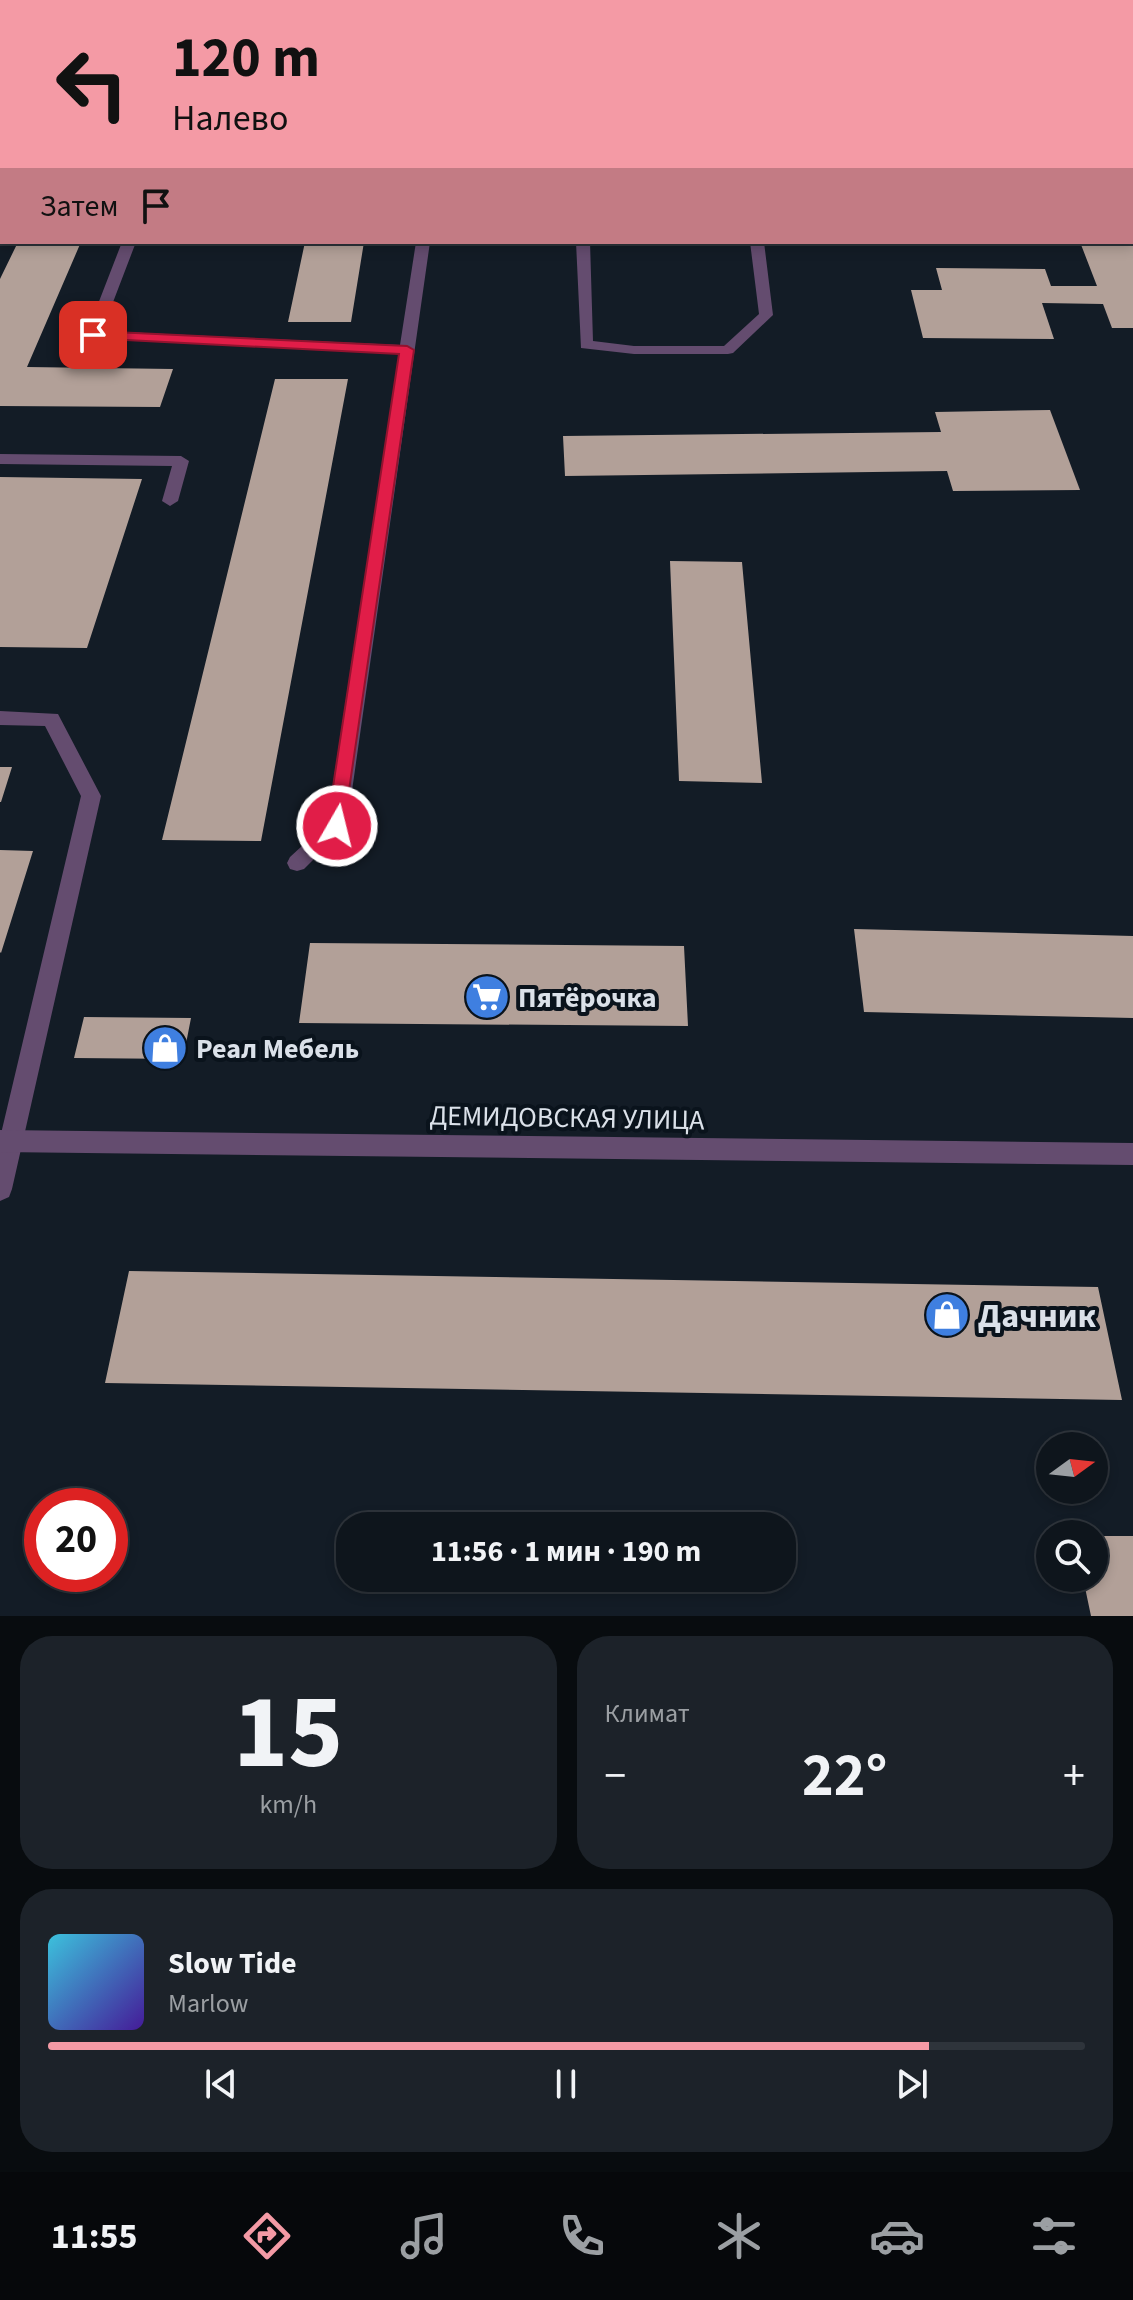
<!DOCTYPE html>
<html lang="ru">
<head>
<meta charset="utf-8">
<style>
  :root { --surface:#0e151c; --page:#1c2229; --text:#f1f3f6; --muted:#9b9fa3; --line:#2e343b; --accent:#f49aa5 }
  body { margin:0; font-family:"Source Sans 3",sans-serif; background:var(--page); color:var(--text); height:100vh; display:flex; flex-direction:column; font-size:30px; white-space:nowrap }
  * { box-sizing:border-box; margin:0 }
  p { font-size:26px; color:var(--muted) }
  .icon { flex:none; width:44px; height:44px; fill:none; stroke:currentColor; stroke-width:2; stroke-linecap:round; stroke-linejoin:round }
  .map { position:relative; height:1616px; overflow:hidden }
  .side { display:flex; flex-direction:column; gap:20px; padding:20px; background:#080c0f; flex:1 }
  .side>* { flex:none }
  .banner { position:absolute; left:0px; top:0px; width:1134px; height:244px; box-shadow:0 4px 12px #0003,0 0 0 2px var(--line); background:#f49aa5; color:#111; overflow:hidden }
  .needle { width:52px; rotate:75deg }
  .tools { position:absolute; left:1036px; top:1432px; display:grid; gap:16px }
  .tools a { display:grid; place-items:center; width:72px; height:72px; border-radius:50%; background:var(--surface); box-shadow:0 4px 12px #0003,0 0 0 2px var(--line); font-size:40px }
  .speed { position:absolute; left:24px; top:1488px; display:flex; gap:16px; font-size:40px; font-weight:700; text-align:center }
  .speed>* { display:grid; place-content:center; width:104px; height:104px; border-radius:50%; background:var(--surface); box-shadow:0 4px 12px #0003,0 0 0 2px var(--line); line-height:1 }
  .speed .limit { border:12px solid #d22; background:#fff; color:#111 }
  .pin { position:absolute; display:grid; place-items:center; width:68px; height:68px; color:#fff; margin:-34px; border-radius:16px; box-shadow:0 4px 12px #0006 }
  .me { position:absolute; width:88px; margin:-44px; rotate:8deg; stroke-linejoin:round; filter:drop-shadow(0 0 6px #0008) }
  .turn { display:flex; align-items:center; gap:28px; height:168px; padding:0 40px; font-size:36px }
  .turn .icon { width:104px; height:104px; stroke-width:2.5 }
  .turn b { display:block; font-size:56px; line-height:68px }
  .then { display:flex; align-items:center; height:76px; padding:0 40px; background:#0003; gap:16px; font-size:30px }
  .big { font-size:60px; font-weight:700; line-height:1.1 }
  .side .tile { flex:1; display:flex; flex-direction:column; justify-content:center; gap:12px; min-width:0; padding:0 28px; border-radius:32px; background:var(--page) }
  .side .dial { align-items:center; gap:0 }
  .dial b { font-size:104px; line-height:1 }
  .song { display:flex; align-items:center; gap:24px }
  .cover { width:96px; height:96px; border-radius:12px; background:linear-gradient(135deg,hsl(190 70% 55%),hsl(260 70% 35%)) }
  .played { height:8px; border-radius:4px; background:linear-gradient(90deg,var(--accent) 85%,var(--line) 85%) }
  .keys { display:flex; justify-content:space-around; direction:ltr }
  .heat { display:flex; justify-content:space-between; align-items:center; font-size:44px; direction:ltr }
  .side .tiles { flex:1; display:grid; gap:20px; grid-template-columns:1fr 1fr }
  .tile:last-child { grid-column:span 2 }
  .trip { position:absolute; left:336px; top:1512px; width:460px; height:80px; border-radius:32px; background:var(--surface); box-shadow:0 4px 12px #0003,0 0 0 2px var(--line); font-weight:700; line-height:80px; text-align:center }
  .tab-bar { display:flex; height:128px; justify-content:space-around; align-items:center; background:#06080b; color:var(--muted) }
  .tab-bar .icon { width:56px; height:56px }
  .tab-bar .selected { color:var(--accent) }
  .tab-bar b { font-size:36px; color:var(--text) }
  .map>svg:first-child { display:block }
</style>
</head>
<body>
<div class="map">
<svg width="1133" height="1616" viewBox="0 0 1133 1616">
  <rect width="100%" height="100%" fill="#131c26"/>
  <path fill="#b2a098" d="M18 242H81L27 367 173 369 160 407 0 406V279Z
    M305 242H364L351 322H288Z
    M1080 242H1133V328H1112L1103 304 1042 303 1054 339 923 338 911 290H942L936 268 1045 269 1051 286H1097Z
    M275 379H348L261 841 162 840Z
    M1050 410 1080 490 953 491 947 471 565 476 563 436 941 432 935 412Z
    M0 477 142 479 87 648 0 647Z
    M670 561 742 562 762 783 679 781Z
    M0 767H12L1 802H0Z
    M0 850 33 851 1 953 0 952Z
    M854 929 1133 936V1018L864 1012Z
    M310 943 684 946 688 1026 299 1023Z
    M84 1017 191 1018 183 1059 74 1058Z
    M129 1271 1098 1287 1122 1400 105 1383Z
    M1094 1536H1133V1616H1091L1083 1578H1094Z"/>
  <g fill="none" stroke-linecap="round" stroke-linejoin="round">
    <path fill="#644c6f" fill-rule="evenodd" d="M454 0H464V2H454Z
      M600 0H610V2H600Z
      M122 242H136L102 331 400 345 416 242H430L347 826 304 869 297 871 290 869 287 863 290 857 327 823 399 354 88 338 86 335Z
      M576 242H590L593 341 634 346H724L759 314 750 242H764L773 315 733 353 728 354H634L581 348Z
      M0 454 181 456 189 461 178 501 170 506 162 501 172 466 0 464Z
      M0 711 58 714 101 796 12 1189 9 1197 0 1201V1138L81 796 45 726 0 725Z"/>
    <path fill="#644c6f" fill-rule="evenodd" d="M0 1130 1133 1143V1165L0 1152Z"/>
    <path stroke="#8e679f" stroke-width="20" d="M16 2 17 0
      M0 28 2 25"/>
    <path stroke="#bbc2ca" stroke-width="2" d="M0 20 2 16
      M0 38 2 34"/>
  </g>
  <path fill="#e11d48" stroke="#92132f" stroke-width="2" d="M93 331 407 346 414 350 343 831H330L327 826 399 354 88 338V332Z"/>
  <defs>
    <g id="supermarket-disc" transform="scale(2.3)"><circle r="9.5" fill="#3f7fe0" stroke="#0a131c"/><path d="M-6-5.5h2.5l.6 2H6L4.5 2H-2.5L-4.4-4H-6ZM-1.5 3.2a1.3 1.3 0 1 0 .1 0ZM3 3.2a1.3 1.3 0 1 0 .1 0Z" fill="#fff"/></g>
    <g id="shop-disc" transform="scale(2.3)"><circle r="9.5" fill="#3f7fe0" stroke="#0a131c"/><path d="M-5-2.5h2.3a2.7 3.5 0 0 1 5.4 0H5L5.5 6h-11ZM-1.5-2.5h3a1.5 2.3 0 0 0-3 0Z" fill="#fff"/></g>
  </defs>
  <g fill-rule="evenodd">
    <use href="#supermarket-disc" x="487" y="997"/>
    <use href="#shop-disc" x="165" y="1048"/>
    <use href="#shop-disc" x="947" y="1315"/>
  </g>
  <g text-anchor="middle" stroke-width="8" stroke-linejoin="round" paint-order="stroke">
    <g font-size="28" font-weight="bold" fill="#dbe1e9" stroke="#0a131c" text-anchor="start">
      <text x="518" y="1007">Пятёрочка</text>
      <text x="196" y="1058">Реал Мебель</text>
    </g>
    <g font-size="28" fill="#dbe1e9" stroke="#0a131c">
      <text transform="translate(567 1117) rotate(1)" y="10">ДЕМИДОВСКАЯ УЛИЦА</text>
    </g>
    <g font-size="34" font-weight="bold" fill="#dbe1e9" stroke="#0a131c" text-anchor="start">
      <text x="978" y="1327">Дачник</text>
    </g>
  </g>
</svg>
<div class="tools">
<a><svg class="needle" viewBox="-14 -14 28 28"><path d="M0-13l5 13h-10z" fill="#e53935"/><path d="M0 13l5-13h-10z" fill="#9b9fa3"/></svg></a>
<a><svg class="icon" aria-label="search" viewBox="0 0 24 24"><circle cx="10" cy="10" r="6"/><path d="M15 15l6 6"/></svg></a>
</div>
<div class="speed"><div class="limit">20</div></div>
<div class="pin" style="left:93px;top:335px;background:#d93025"><svg class="icon" aria-label="arrive" viewBox="0 0 24 24"><path d="M6 21V4h12l-3 4 3 4H6"/></svg></div>
<svg class="me" style="left:337px;top:826px" viewBox="-20 -20 40 40"><circle r="17" fill="#e11d48" stroke="#fff" stroke-width="3"/><path d="M0-11L8 9 0 5-8 9z" fill="#fff"/></svg>
<div class="trip">11:56 · 1 мин · 190 m</div>
<div class="banner">
<div class="turn"><svg class="icon" aria-label="left" viewBox="0 0 24 24"><path d="M17 20v-9H6M10 6l-5 5 5 5"/></svg><div><b>120 m</b>Налево</div></div>
<div class="then">Затем<svg class="icon" aria-label="arrive" viewBox="0 0 24 24"><path d="M6 21V4h12l-3 4 3 4H6"/></svg></div>
</div>
</div>
<section class="side">
<div class="tiles">
<div class="tile dial"><b>15</b><p>km/h</p></div>
<div class="tile"><p>Климат</p>
<div class="heat"><a>−</a><b class="big">22°</b><a>+</a></div>
</div>
<div class="tile">
<div class="song"><i class="cover"></i><div><b>Slow Tide</b><p>Marlow</p></div></div>
<div class="played"></div>
<div class="keys"><svg class="icon" aria-label="previous" viewBox="0 0 24 24"><path d="M18 5L8 12l10 7zM5 5v14"/></svg><svg class="icon" aria-label="pause" viewBox="0 0 24 24"><path d="M8 5v14M16 5v14"/></svg><svg class="icon" aria-label="next" viewBox="0 0 24 24"><path d="M6 5l10 7-10 7zM19 5v14"/></svg></div>
</div>
</div>
</section>
<nav class="tab-bar">
<b>11:55</b>
<svg class="icon selected" aria-label="directions" viewBox="0 0 24 24"><path d="M12 3l9 9-9 9-9-9zM9 14v-3h6M13 9l2 2-2 2"/></svg>
<svg class="icon" aria-label="music" viewBox="0 0 24 24"><path d="M9 18V5l10-2v13"/><circle cx="6" cy="18" r="3"/><circle cx="16" cy="16" r="3"/></svg>
<svg class="icon" aria-label="phone" viewBox="0 0 24 24"><path d="M5 4h4l2 5-3 2q2 4 5 5l2-3 5 2v4C11 20 4 13 5 4z"/></svg>
<svg class="icon" aria-label="climate" viewBox="0 0 24 24"><path d="M12 3v18M4 7l16 10M4 17L20 7"/></svg>
<svg class="icon" aria-label="car" viewBox="0 0 24 24"><path d="M5 17H2v-5l4-1 3-4h7l3 4 3 1v5h-3M9 17h6M6 11h13"/><circle cx="7" cy="17" r="2"/><circle cx="17" cy="17" r="2"/></svg>
<svg class="icon" aria-label="filters" viewBox="0 0 24 24"><path d="M4 7h16M4 17h16"/><circle cx="9" cy="7" r="2"/><circle cx="15" cy="17" r="2"/></svg>
</nav>
</body>
</html>
